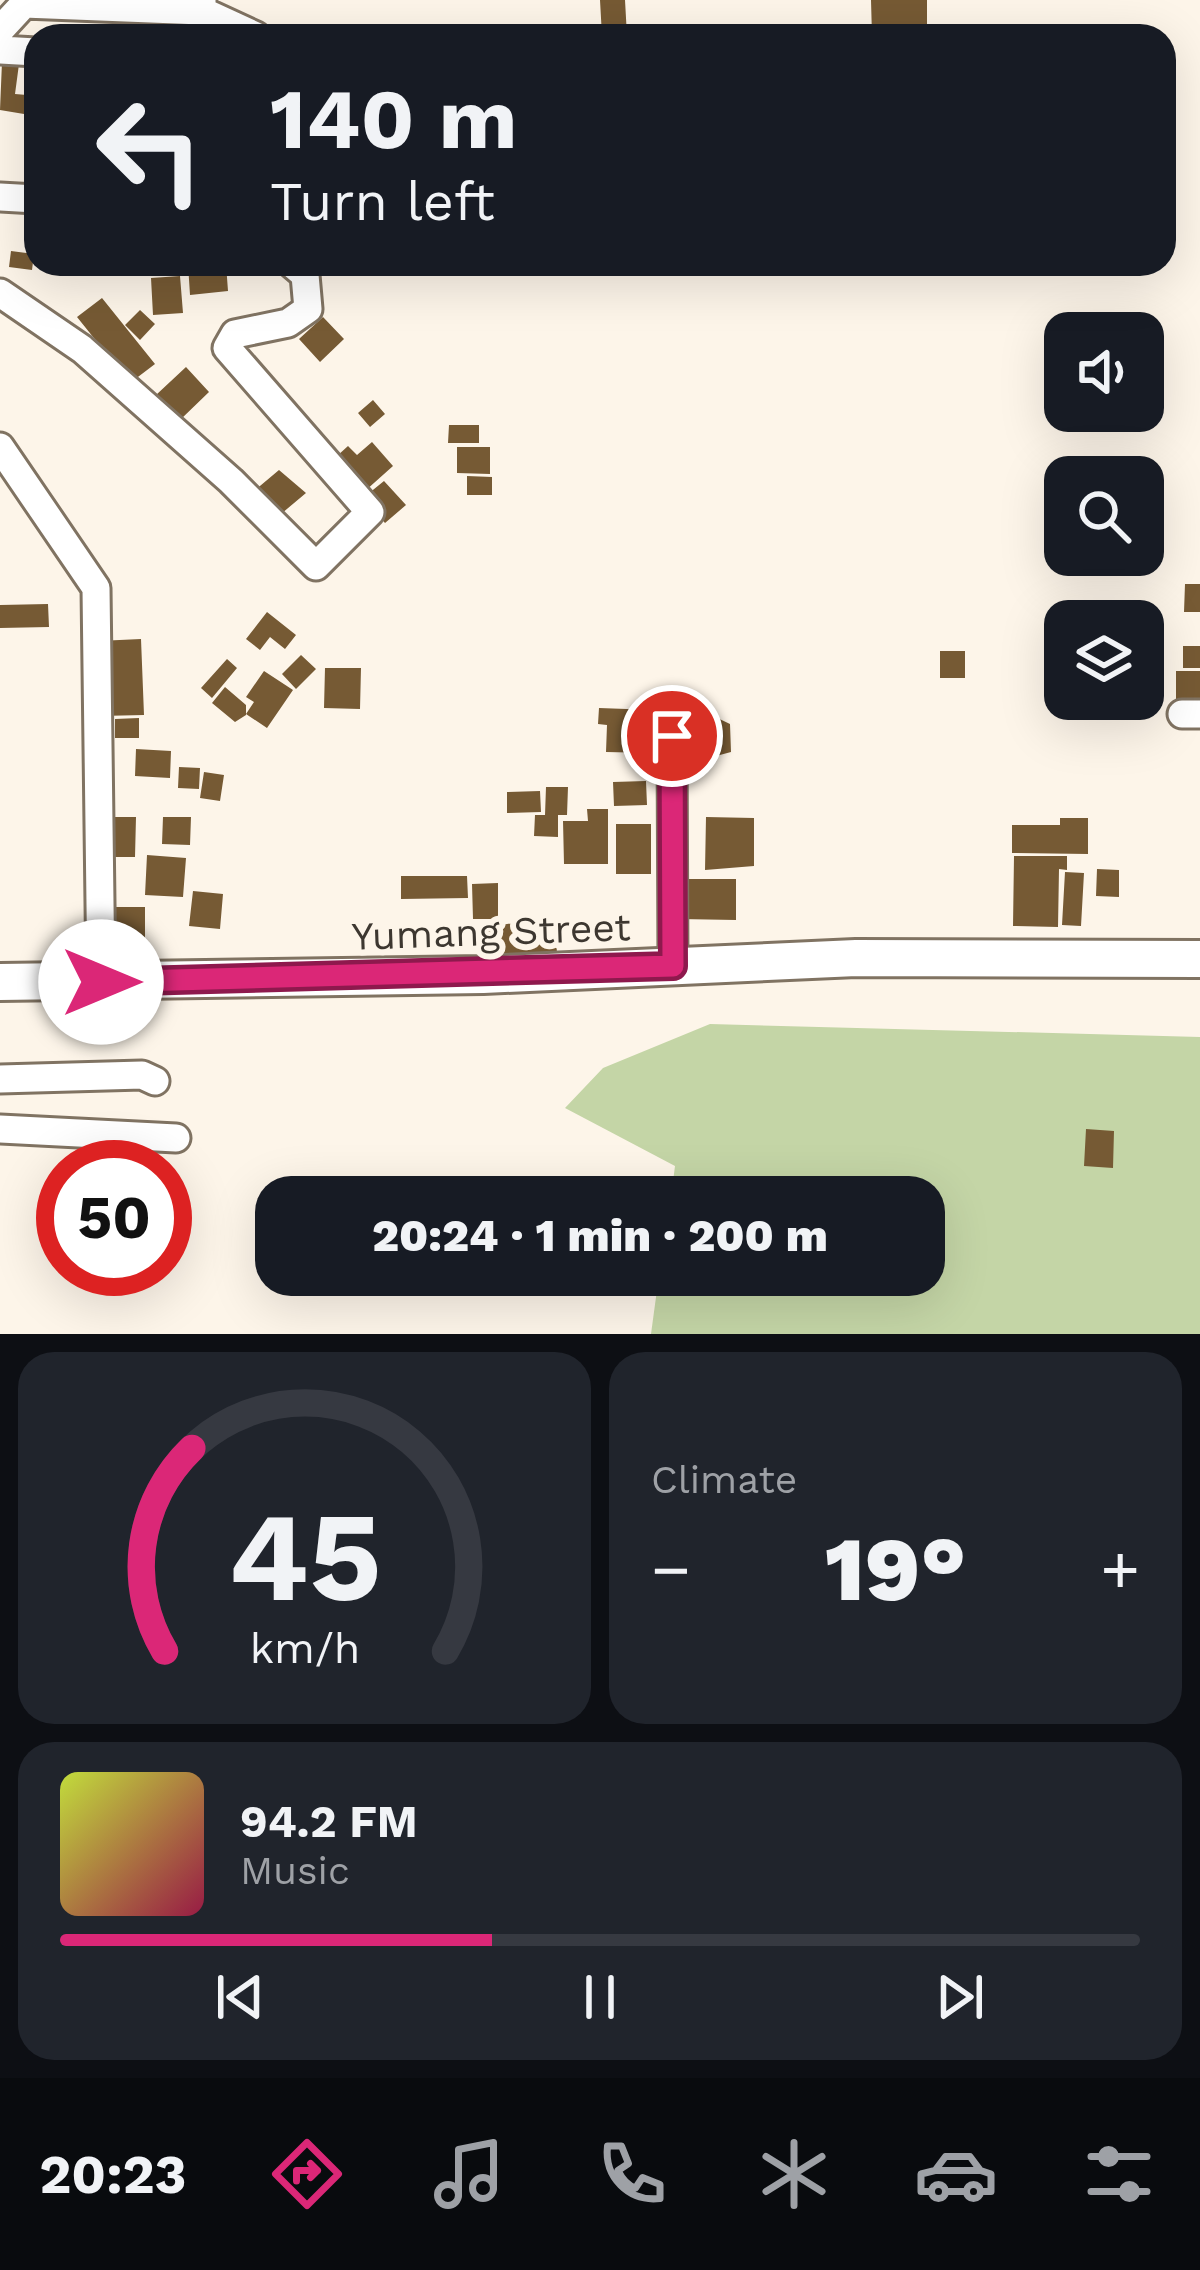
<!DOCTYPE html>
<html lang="en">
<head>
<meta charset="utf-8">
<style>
  :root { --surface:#171b24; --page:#20242c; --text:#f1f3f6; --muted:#9ea1a6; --line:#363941; --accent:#db2777 }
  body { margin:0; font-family:"Work Sans",sans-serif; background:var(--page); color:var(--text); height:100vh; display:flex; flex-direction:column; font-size:45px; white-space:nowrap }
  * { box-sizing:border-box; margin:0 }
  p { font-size:39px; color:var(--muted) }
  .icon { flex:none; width:66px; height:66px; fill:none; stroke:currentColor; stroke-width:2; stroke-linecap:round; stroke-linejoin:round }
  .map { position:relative; height:1334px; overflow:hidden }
  .drawer { display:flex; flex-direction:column; gap:18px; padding:18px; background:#0d0f14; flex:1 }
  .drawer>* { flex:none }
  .guide { position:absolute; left:24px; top:24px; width:1152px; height:252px; border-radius:36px; box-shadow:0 12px 48px #0002; background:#171b24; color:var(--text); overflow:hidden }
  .controls { position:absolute; left:1044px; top:312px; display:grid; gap:24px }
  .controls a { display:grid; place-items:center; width:120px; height:120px; border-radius:24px; background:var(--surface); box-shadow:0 12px 48px #0002; font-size:60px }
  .speed { position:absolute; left:36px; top:1140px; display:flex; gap:24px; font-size:60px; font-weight:700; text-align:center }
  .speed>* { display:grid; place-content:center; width:156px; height:156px; border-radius:50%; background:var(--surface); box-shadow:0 12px 48px #0002; line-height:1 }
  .speed .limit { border:18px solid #d22; background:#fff; color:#111 }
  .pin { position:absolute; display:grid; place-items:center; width:102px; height:102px; color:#fff; margin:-51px; border:6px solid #fff; border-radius:50%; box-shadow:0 3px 12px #0007 }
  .me { position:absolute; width:132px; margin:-66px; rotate:90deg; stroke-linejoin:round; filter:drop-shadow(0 0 9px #0008) }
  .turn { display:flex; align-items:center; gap:42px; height:252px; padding:0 48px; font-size:54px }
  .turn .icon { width:156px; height:156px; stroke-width:2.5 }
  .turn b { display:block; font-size:84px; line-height:102px }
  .big { font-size:90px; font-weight:800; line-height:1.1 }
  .drawer .tile { flex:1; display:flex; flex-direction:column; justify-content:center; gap:18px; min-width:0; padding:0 42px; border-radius:36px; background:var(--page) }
  .drawer .dial { align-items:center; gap:0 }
  .dial svg { height:312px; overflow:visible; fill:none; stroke:var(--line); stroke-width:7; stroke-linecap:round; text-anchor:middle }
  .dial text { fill:var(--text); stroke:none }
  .song { display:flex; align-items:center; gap:36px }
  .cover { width:144px; height:144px; border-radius:18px; background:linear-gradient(135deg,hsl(70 70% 55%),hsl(340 70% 35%)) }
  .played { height:12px; border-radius:6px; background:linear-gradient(90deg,var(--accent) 40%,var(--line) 40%) }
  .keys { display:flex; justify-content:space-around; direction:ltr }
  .heat { display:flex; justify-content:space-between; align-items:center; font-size:66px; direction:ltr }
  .drawer .tiles { flex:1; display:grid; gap:18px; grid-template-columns:1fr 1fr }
  .tile:last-child { grid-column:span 2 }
  .trip { position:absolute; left:255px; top:1176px; width:690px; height:120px; border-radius:36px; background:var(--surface); box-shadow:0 12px 48px #0002; font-weight:800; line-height:120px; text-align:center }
  .dock { display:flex; height:192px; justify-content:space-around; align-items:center; background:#090b0e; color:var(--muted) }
  .dock .icon { width:84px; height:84px }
  .dock .active { color:var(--accent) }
  .dock b { font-size:54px; color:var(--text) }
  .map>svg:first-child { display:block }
</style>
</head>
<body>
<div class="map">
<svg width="1200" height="1334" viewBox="0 0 1200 1334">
  <rect width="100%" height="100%" fill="#fdf5e9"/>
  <path fill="#c4d5a6" d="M710 1024 1200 1037V1334H651L659 1275H924V1197H671L675 1166 565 1108 603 1068Z"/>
  <path fill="#765a34" d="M600 0H625L627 36H602Z
    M871 0H927V36H872Z
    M2 62 19 64 15 94 27 95 24 114 0 110Z
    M11 251 34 254 32 270 9 267Z
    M188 264H226L228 291 190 295Z
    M180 276 183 313 153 315 151 278Z
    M102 298 155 364 130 383 77 317Z
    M140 310 155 324 140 340 125 325Z
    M323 317 344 339 320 362 299 339Z
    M186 367 209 392 180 420 156 395Z
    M373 400 385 414 370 427 358 413Z
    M449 425H479V443H448Z
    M372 442 393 466 365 491 337 456 348 446 357 455Z
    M457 447H490V474L457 473Z
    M279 470 306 493 275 519 248 496Z
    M467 476 492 477V495H467Z
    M384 481 406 505 385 523 363 498Z
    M1185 584H1200V612H1184Z
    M48 604 49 627 0 628V605Z
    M267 612 296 635 285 649 270 637 260 650 246 639Z
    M1143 619H1159V658H1143Z
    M141 639 144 715 100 716 98 641Z
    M1183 646H1200V668H1183Z
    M940 651H965V678H940Z
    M301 655 316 669 296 689 282 674Z
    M227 659 237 668 212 698 201 688Z
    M325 668H361L360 709 324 708Z
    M264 671 293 690 267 728 246 714 254 702 246 697Z
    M1176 671H1200V703H1176Z
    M225 687 246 705V715L235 722 212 703Z
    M599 708 654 710 653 753 606 752 607 725 598 724Z
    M709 714 730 724 731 752 705 759Z
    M139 718V738H115V719Z
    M136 749 171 751 170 778 135 776Z
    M179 767 200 768 199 789 178 788Z
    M204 772 224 775 220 801 200 798Z
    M646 781 647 805 614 806 613 782Z
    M546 787H568L567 815H558V837L534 836 535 815H545Z
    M540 791 541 812 507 813V792Z
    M587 809H608V864H564L563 821H588Z
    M111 817H136L135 857H110Z
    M163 817H191L190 845 162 844Z
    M706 817 754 818V866L705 870Z
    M1060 818H1088V854L1012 853V825H1060Z
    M616 824H651V874H616Z
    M147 855 186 858 183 897 145 895Z
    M1014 856H1067V870L1059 869 1058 927 1013 926Z
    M1097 869 1119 870V897L1096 896Z
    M1065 872 1084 873 1081 926 1062 925Z
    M401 876H467L468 898 401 899Z
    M680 879H736V920L679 919Z
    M498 883V919H473L472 884Z
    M193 891 223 894 220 929 189 926Z
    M112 907H145V943H137L138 960H112Z
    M544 918 545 936H556L557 954 477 956V929Z
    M1086 1129 1114 1131 1113 1168 1084 1166Z"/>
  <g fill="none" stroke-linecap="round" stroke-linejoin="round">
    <g stroke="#807362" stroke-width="33">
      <path id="street" d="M202 0V11L256 36
        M0 30 24 4 202 11
        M0 50 36 52
        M0 197 36 199
        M0 293 82 349 231 481 316 566 370 512 227 348 235 334 288 323 308 309 305 275 292 264
        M0 447 96 588 101 982
        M1182 714H1200
        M672 736 673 966
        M0 1079 142 1075 155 1081
        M0 1129 176 1138"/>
    </g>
    <g stroke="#807362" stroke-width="42">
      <path id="secondary" d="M0 982 483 975 856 958 1200 959"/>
    </g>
    <use href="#street" stroke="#fff" stroke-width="27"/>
    <use href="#secondary" stroke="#fff" stroke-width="36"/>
  </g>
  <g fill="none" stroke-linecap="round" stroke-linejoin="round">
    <g stroke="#8e194d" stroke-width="30">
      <path id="route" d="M101 982 673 966 672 736"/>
    </g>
    <use href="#route" stroke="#db2777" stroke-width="21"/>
  </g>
  <g text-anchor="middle" stroke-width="12" stroke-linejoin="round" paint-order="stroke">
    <g font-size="39" fill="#3d3730" stroke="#fdf5e9">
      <text transform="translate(491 931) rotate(-2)" y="14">Yumang Street</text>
    </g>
  </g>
</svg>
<div class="controls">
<a><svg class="icon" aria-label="sound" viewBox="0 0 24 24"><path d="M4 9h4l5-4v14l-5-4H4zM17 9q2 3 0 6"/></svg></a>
<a><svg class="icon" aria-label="search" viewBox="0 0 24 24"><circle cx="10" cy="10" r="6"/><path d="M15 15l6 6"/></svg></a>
<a><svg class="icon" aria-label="layers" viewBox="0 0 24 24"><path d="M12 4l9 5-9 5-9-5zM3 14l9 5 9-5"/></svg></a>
</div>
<div class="speed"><div class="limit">50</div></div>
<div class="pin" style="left:672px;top:736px;background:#d93025"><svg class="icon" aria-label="arrive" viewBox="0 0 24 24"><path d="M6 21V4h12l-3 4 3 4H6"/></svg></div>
<svg class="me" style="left:101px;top:982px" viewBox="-20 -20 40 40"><circle r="19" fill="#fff"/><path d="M0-13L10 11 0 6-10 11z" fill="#db2777"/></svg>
<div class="trip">20:24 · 1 min · 200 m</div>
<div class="guide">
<div class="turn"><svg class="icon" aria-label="left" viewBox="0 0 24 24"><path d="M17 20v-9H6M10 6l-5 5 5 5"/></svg><div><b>140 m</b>Turn left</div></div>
</div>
</div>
<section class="drawer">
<div class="tiles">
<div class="tile dial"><svg viewBox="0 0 100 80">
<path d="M14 69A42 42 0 1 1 86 69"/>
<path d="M14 69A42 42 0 0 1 21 17" stroke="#db2777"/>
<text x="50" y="56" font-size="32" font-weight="700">45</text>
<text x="50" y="72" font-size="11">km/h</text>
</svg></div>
<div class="tile"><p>Climate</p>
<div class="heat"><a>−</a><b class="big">19°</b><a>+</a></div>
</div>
<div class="tile">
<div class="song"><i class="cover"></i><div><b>94.2 FM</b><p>Music</p></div></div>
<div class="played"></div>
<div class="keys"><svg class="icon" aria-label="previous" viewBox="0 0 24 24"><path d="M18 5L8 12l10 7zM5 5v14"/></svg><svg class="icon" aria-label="pause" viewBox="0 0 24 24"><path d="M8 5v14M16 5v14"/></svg><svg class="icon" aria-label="next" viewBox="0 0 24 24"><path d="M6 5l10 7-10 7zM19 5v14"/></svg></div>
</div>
</div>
</section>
<nav class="dock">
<b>20:23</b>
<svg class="icon active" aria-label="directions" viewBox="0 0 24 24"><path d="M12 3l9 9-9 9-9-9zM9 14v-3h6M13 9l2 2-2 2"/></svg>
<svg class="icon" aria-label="music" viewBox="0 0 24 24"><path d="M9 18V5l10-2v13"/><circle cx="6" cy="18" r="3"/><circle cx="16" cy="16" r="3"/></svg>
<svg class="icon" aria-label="phone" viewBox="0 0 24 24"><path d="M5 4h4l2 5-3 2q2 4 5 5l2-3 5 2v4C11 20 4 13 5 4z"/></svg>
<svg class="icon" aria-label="climate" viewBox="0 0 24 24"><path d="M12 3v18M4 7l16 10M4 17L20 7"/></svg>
<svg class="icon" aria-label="car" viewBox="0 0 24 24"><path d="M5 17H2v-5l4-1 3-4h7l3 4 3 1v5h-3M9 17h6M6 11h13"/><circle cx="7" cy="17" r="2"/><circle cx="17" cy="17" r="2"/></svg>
<svg class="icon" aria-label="filters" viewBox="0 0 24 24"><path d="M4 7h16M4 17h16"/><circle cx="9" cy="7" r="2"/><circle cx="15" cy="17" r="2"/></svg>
</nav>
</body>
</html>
